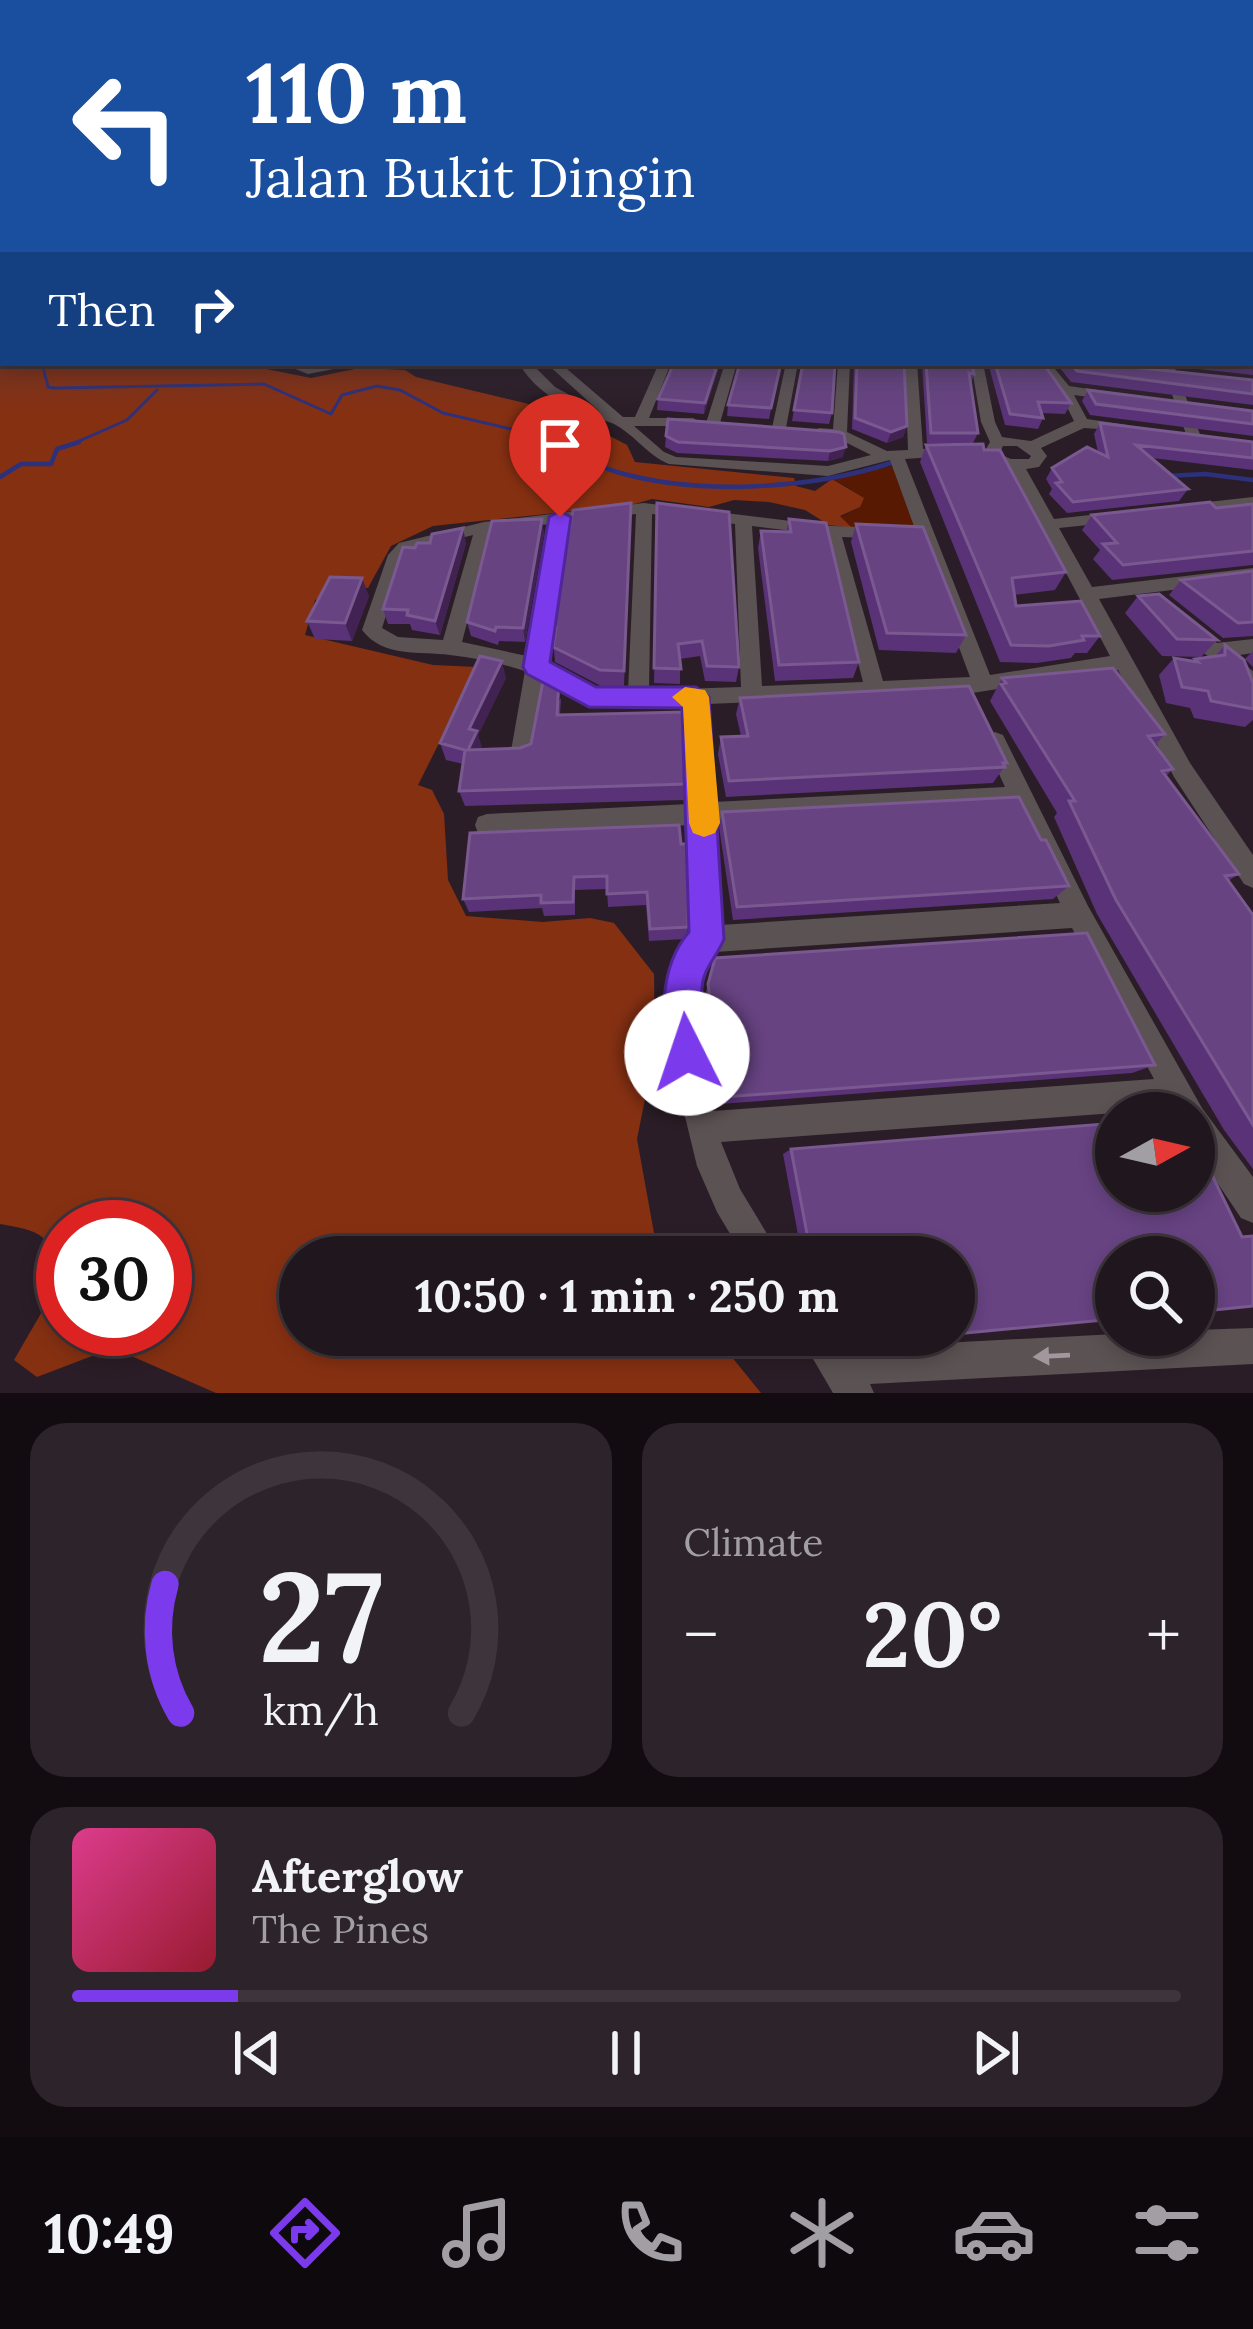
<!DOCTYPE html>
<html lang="en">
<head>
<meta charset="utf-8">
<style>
  :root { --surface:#20161d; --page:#2d232a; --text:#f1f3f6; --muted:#a29fa4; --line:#3d353b; --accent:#7c3aed }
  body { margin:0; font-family:Lora,serif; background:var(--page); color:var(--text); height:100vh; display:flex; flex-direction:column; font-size:45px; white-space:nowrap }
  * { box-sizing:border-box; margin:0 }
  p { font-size:39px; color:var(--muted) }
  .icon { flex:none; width:66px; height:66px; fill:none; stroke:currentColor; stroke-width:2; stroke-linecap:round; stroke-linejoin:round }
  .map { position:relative; height:1393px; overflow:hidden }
  .side { display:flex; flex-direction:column; gap:30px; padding:30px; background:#120c10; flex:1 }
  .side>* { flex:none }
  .top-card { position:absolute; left:0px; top:0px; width:1254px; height:366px; box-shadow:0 6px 18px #0003,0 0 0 3px var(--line); background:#1a4fa0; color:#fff; overflow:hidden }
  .needle { width:78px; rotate:82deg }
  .controls { position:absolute; left:1095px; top:1092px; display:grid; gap:24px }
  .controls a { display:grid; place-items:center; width:120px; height:120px; border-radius:50%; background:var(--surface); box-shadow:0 6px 18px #0003,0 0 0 3px var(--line); font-size:60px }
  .speed { position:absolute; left:36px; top:1200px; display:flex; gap:24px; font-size:60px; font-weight:700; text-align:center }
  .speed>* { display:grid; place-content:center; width:156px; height:156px; border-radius:50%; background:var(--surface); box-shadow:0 6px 18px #0003,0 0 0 3px var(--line); line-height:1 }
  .speed .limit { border:18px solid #d22; background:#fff; color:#111 }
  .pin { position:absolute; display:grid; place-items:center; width:102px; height:102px; color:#fff; margin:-123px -51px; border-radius:50% 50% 50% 0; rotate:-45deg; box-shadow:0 0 12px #0007 }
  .pin .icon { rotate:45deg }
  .me { position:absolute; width:132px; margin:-66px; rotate:356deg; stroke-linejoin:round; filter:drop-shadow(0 0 9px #0008) }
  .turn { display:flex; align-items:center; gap:42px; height:252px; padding:0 48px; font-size:54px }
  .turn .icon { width:156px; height:156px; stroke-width:2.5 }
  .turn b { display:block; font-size:84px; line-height:102px }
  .then { display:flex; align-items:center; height:114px; padding:0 48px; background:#0003; gap:24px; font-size:45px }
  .big { font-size:90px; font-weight:700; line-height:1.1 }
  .side .tile { flex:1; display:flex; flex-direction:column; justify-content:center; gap:18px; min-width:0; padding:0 42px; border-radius:36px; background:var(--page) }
  .side .dial { align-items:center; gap:0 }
  .dial svg { height:312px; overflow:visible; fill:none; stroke:var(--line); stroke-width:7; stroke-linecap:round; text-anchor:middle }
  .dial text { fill:var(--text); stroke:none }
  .song { display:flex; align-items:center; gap:36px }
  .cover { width:144px; height:144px; border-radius:18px; background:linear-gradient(135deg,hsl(330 70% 55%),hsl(350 70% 35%)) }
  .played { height:12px; border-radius:6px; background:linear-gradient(90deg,var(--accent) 15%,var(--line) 15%) }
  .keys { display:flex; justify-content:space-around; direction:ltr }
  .heat { display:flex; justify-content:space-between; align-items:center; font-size:66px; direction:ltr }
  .side .tiles { flex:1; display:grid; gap:30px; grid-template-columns:1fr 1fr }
  .tile:last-child { grid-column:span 2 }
  .trip { position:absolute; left:279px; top:1236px; width:696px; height:120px; border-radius:60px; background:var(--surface); box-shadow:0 6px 18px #0003,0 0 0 3px var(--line); font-weight:700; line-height:120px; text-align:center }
  .dock { display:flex; height:192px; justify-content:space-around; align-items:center; background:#0d090c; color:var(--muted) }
  .dock .icon { width:84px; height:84px }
  .dock .on { color:var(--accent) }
  .dock b { font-size:54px; color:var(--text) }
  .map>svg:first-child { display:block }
</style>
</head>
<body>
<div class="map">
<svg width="1253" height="1393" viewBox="0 0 1253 1393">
  <rect width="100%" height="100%" fill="#2b1d27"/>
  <path fill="#581902" d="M893 466 917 528H852L839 518 860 507 851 489 832 479Z"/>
  <path fill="#863012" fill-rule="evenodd" d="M0 340 3 363H237L311 378 360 368 405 370 416 377 566 413 627 445 635 462 794 478 796 486 815 491 832 479 864 498 860 507 840 516 852 528 829 525 805 510 769 502 734 500 709 507 652 499 631 505 433 526 391 546 368 588 347 587 315 600 305 635 433 665 477 667 418 785 432 790 444 814 448 880 466 916 543 922 590 918 614 923 654 974 655 1049 637 1139 654 1233 668 1257H300V1335H714L761 1393H216L113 1348 37 1377 14 1360 62 1277C51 1235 42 1231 0 1224ZM63 1227H165V1329H63Z"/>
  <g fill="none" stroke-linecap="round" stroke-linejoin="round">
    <path stroke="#2d307b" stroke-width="3" d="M42 363 48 387 54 388 264 384 331 414 342 395 377 386 400 390 443 413 528 433 556 445
      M0 367 41 363
      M70 445 127 420 157 390"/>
    <path stroke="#2d307b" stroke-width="4.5" d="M549 442C571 452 594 465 617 472 699 496 811 489 891 463
      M1167 476 1205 474 1253 480
      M0 477 21 464H51L57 449 79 442"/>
    <path fill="#5b5253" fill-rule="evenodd" d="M0 332H3V340H0Z
      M280 363 309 366 430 363 424 367 354 365 308 374Z
      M519 363H531L555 387 599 411 546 363H560L623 417H635L659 363H671L649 418H693L700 422 693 426H634L664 452 676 457 828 466 871 455 837 438 812 432 819 428 833 429 838 363H850L847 432 887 451 908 450 905 363H917L923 449 948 448 955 452 948 456 905 459 990 675 1110 656 1011 469 977 453 986 449 990 442 981 422 971 363H983L995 422 1002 437 1031 441 1074 421 1059 391 1037 363H1050L1069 386 1117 393V399L1112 400 1074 395 1087 419 1128 425V431L1084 428 1041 448 1047 456 1039 467 1026 469 1054 519 1117 512 1125 517 1117 522 1059 528 1092 587 1253 568V580L1099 599 1190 763 1253 855V888L1244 884 1174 777 1118 670 966 694 707 704 713 802 1005 787 984 741 987 735 995 732 1003 735 1088 906 1202 1108 1253 1177V1223L1241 1218 1194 1148V1113H1172L1170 1109 721 1142 740 1189 781 1257H744L717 1212 697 1166 672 1063V992L679 962 693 936 690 825 487 836 478 833 475 825 478 817 487 814 689 804 686 705 605 708 579 699 544 679 533 751 530 758 522 760 514 758 511 751 525 671C501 663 475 658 450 655 420 651 383 658 362 630L388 555 399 543 484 522 644 503 832 526 915 529 890 460 828 476 669 464C647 455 635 435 614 424 606 420 595 419 587 416 560 404 533 389 519 363ZM1003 446H1017L1031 456 1029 459H1011L999 454ZM636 514 628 691 600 690 546 663 568 522ZM652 514 735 524 741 687 649 690ZM550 524 527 656 462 642 491 531ZM752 526 825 535 863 682 762 686ZM473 535 443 640 398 637 382 628 405 557 411 551ZM842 537 919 540 970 677 883 681ZM1015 807 1060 903 720 925 714 823ZM1072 928 1154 1079 713 1111C699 1062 688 998 715 952Z
      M725 363H737L720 423 713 427 706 423Z
      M786 363H798L786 428 779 432 772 428Z
      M1161 363H1173L1201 437 1199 440 1187 437Z
      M1253 497V507L1190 514 1182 509 1190 504Z
      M1188 624 1217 643 1253 639V653L1233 656 1253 671V690L1181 636 1178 631Z
      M1253 1328V1364L870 1384 874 1393H833L799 1335H839L847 1348 1116 1334 1194 1335V1330Z"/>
  </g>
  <path fill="#593277" d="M1252 355 1253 375 1144 363H1251Z
    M720 363 704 414 657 410 658 399Z
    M781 363 769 419 727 416 728 405Z
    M802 363H835L832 413 829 424 792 421Z
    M854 363H904L907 426 903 437 887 443 852 429Z
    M922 363H972L974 374 971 383 978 433 973 443H927Z
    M988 363H1043L1071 403 1065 414 1041 413 1043 418 1038 429 1005 425Z
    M1056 363H1094L1253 380V405L1071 382Z
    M1088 390 1253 411V436L1090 415 1082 401Z
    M1100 423 1253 442V470L1152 458 1188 489 1179 501 1067 513 1049 494 1052 489 1046 479 1052 468 1098 452 1094 434Z
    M839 432 843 457 828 461 677 453 665 447 666 436Z
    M926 445 984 450 1066 572 1055 590 1014 595 1016 606 1100 636 1087 653H1075L1071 658 1037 663 1000 662 920 462Z
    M631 503 624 686H601L555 662 552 627Z
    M657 503 739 667 736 682 705 681 700 656 680 659V684L654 683Z
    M1253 504V565L1112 580 1093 559 1100 550 1082 530 1092 515Z
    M789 519 859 662 853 678 775 681 758 548 761 531 786 532Z
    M856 524 966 635 956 653 879 650 851 542Z
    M544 533 525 642 499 641 498 645 471 636 467 622Z
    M466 543 440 635 412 630 410 624H388L383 609 415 548Z
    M1253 571V636L1223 638 1169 595 1181 580Z
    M369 596 352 641 315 639 307 621Z
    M1138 596 1217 640 1201 657 1162 656 1125 613Z
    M1225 645 1253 683V720L1245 727 1194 718 1190 708 1166 703 1159 675 1174 658 1193 661 1195 659 1214 657Z
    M1253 651V667L1245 659Z
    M506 678 478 735 481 749 520 748 531 744 561 698 560 715 686 784 684 800 465 806 459 791 463 764 446 760 440 743Z
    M1002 678 1165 734 1155 745 1173 769 1166 776 1239 874 1228 881 1253 915V1169L1224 1130 1097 914 1054 817 1057 813 990 701Z
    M740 698 1007 763 993 783 726 797 718 754 721 737 741 736 736 714Z
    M722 812 1041 840 1069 886 1053 899 733 920 719 827Z
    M679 825 688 927 686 939 649 941 646 905 608 907 607 889 575 890V915L544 916 542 908 469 912 463 899Z
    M715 958 1155 1065 1132 1073 720 1104 705 995Z
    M791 1149 1241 1236 1253 1235V1306L954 1257H823L819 1238 799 1240 783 1154Z"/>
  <path fill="#412253" d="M718 363H720L704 414 705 403Z
    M907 426 903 437 887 443 891 432Z
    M846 447 843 457 828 461 830 451Z
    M542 519 544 533 525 642 523 628Z
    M463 528 466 543 440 635 435 621Z
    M362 578 369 596 352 641 345 623Z
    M502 661 506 678 478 735 482 747 473 766 468 750 469 729Z"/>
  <path fill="#674382" stroke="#79598f" stroke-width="3" d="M1251 217 1253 218V259H1251Z
    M0 230H3V316H0Z
    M1251 328 1253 329V364L1242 363H1251Z
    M674 363H718L705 403 658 399Z
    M740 363H781L771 408 728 405Z
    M803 363H835L832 413 794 410Z
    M857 363H904L907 426 891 432 855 418Z
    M926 363H972L974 374 969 373 978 433H931Z
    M995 363H1043L1071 403 1038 402 1043 418 1010 414Z
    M1070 363H1094L1253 380V394L1077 371Z
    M1088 390 1253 411V424L1096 404Z
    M668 419 839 432 844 434 846 447 830 451 678 442 666 436Z
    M1100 423 1253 442V458L1136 445 1188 489 1073 502 1056 483 1062 482 1052 468 1087 447 1108 457Z
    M983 444 984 450H1000L1066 572 1012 578 1016 606 1081 601 1100 636H1082L1084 640 1049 646 1011 645 926 445Z
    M1210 502 1216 508 1253 504V551L1123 565 1103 544 1117 543 1092 515Z
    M631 503 624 671 600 670 553 647 556 627H552L573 510Z
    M657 503 729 512 739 667 707 666 702 641 678 644 681 669 654 668Z
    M542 519 523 628 496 627 495 631 467 622 492 521Z
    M789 519 826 523 859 662 779 665 761 531 791 532Z
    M856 524 923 527 966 635 887 633Z
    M463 528 435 621 407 615 408 610 383 609 403 547 415 548 417 543H430L432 534Z
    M1253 571V622L1238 623 1181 580Z
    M330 577 362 578 345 623 307 621Z
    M1159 594 1217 640 1177 639 1138 596Z
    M1225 645 1244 660 1253 683V709L1211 701 1208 691 1182 687 1174 658 1198 662 1195 659 1225 655Z
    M480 656 502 661 469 729 477 731 468 750 520 748 531 744 543 681H559L557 715 684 712 686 784 459 791 465 750 440 743Z
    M1113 668 1165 734 1148 736 1173 769 1162 771 1239 874 1225 876 1253 915V1125L1116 900 1069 801H1075L1001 684 1006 683 1002 678Z
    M969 686 1007 763H1003L1005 767 729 781 721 737 748 736 740 698Z
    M1019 797 1041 840H1046L1069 886 737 907 722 812Z
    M679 825 681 844H689L688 927 650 929 647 892 607 894V876L574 877 573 902 541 903V895L463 899 470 833Z
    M1087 933 1155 1065 724 1097 708 984 715 958Z
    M1116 1123V1191H1194V1138L1242 1237 1253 1236V1306L1194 1312V1257H1116V1319L954 1334V1257H833L829 1237 808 1239 791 1149Z
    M849 1335H939L858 1342Z"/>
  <defs><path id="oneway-solid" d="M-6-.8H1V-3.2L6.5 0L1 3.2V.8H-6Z" transform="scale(3)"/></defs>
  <use fill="#a1979c" href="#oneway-solid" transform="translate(1052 1356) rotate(177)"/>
  <linearGradient id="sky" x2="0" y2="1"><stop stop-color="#181015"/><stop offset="0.53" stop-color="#444052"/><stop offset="1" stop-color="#444052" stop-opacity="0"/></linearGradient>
  <rect width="1253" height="412" fill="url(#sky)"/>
  <path fill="#7c3aed" stroke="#51269a" stroke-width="3" d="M560 511 571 517 550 662 596 687H696L709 697 724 939C717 957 702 969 702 990 701 1016 711 1042 701 1066L687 1072 674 1066C657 1027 660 965 689 932L682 708 589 707 527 674 523 667 549 517Z"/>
  <path fill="#f59e0b" d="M685 687 705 690 709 697 720 823 715 833 704 837 693 833 689 823 683 707 672 697Z"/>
</svg>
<div class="controls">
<a><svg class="needle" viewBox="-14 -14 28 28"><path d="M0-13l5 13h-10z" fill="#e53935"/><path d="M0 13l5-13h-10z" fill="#a29fa4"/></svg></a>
<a><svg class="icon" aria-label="search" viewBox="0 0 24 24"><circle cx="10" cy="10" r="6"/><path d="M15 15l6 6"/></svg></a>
</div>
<div class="speed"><div class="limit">30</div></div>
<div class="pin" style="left:560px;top:517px;background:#d93025"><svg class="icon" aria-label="arrive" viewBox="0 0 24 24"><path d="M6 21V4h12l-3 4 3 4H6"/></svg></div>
<svg class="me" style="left:687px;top:1053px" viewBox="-20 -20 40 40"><circle r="19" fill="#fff"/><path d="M0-13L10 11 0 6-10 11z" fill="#7c3aed"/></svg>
<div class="trip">10:50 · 1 min · 250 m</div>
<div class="top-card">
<div class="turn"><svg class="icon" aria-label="left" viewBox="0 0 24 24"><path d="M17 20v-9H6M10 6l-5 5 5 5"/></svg><div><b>110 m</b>Jalan Bukit Dingin</div></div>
<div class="then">Then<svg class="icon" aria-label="right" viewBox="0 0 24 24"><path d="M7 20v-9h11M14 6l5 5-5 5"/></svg></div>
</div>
</div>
<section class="side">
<div class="tiles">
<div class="tile dial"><svg viewBox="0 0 100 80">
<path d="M14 69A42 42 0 1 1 86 69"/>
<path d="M14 69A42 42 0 0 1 10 36" stroke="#7c3aed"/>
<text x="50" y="56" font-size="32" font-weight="700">27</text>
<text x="50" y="72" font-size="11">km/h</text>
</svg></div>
<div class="tile"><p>Climate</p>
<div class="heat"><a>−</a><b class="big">20°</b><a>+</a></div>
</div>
<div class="tile">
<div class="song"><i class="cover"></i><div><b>Afterglow</b><p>The Pines</p></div></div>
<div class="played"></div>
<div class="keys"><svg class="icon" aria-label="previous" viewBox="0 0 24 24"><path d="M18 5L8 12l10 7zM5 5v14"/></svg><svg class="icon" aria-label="pause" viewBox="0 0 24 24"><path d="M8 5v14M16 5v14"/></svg><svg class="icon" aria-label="next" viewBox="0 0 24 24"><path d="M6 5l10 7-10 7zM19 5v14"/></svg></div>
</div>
</div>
</section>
<nav class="dock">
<b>10:49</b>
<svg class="icon on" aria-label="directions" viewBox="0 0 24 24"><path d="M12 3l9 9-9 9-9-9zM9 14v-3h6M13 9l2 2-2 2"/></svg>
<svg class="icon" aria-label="music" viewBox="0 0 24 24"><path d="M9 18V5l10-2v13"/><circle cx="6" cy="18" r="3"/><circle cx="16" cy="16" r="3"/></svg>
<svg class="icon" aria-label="phone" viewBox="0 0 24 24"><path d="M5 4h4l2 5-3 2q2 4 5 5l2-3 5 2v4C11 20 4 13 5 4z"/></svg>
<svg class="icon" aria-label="climate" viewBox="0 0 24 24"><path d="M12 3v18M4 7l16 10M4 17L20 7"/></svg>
<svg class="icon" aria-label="car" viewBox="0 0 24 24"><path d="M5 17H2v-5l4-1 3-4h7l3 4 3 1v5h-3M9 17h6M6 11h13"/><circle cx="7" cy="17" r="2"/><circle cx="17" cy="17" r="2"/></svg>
<svg class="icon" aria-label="filters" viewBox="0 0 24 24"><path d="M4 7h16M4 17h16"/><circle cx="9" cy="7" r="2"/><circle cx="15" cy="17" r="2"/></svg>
</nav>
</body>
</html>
